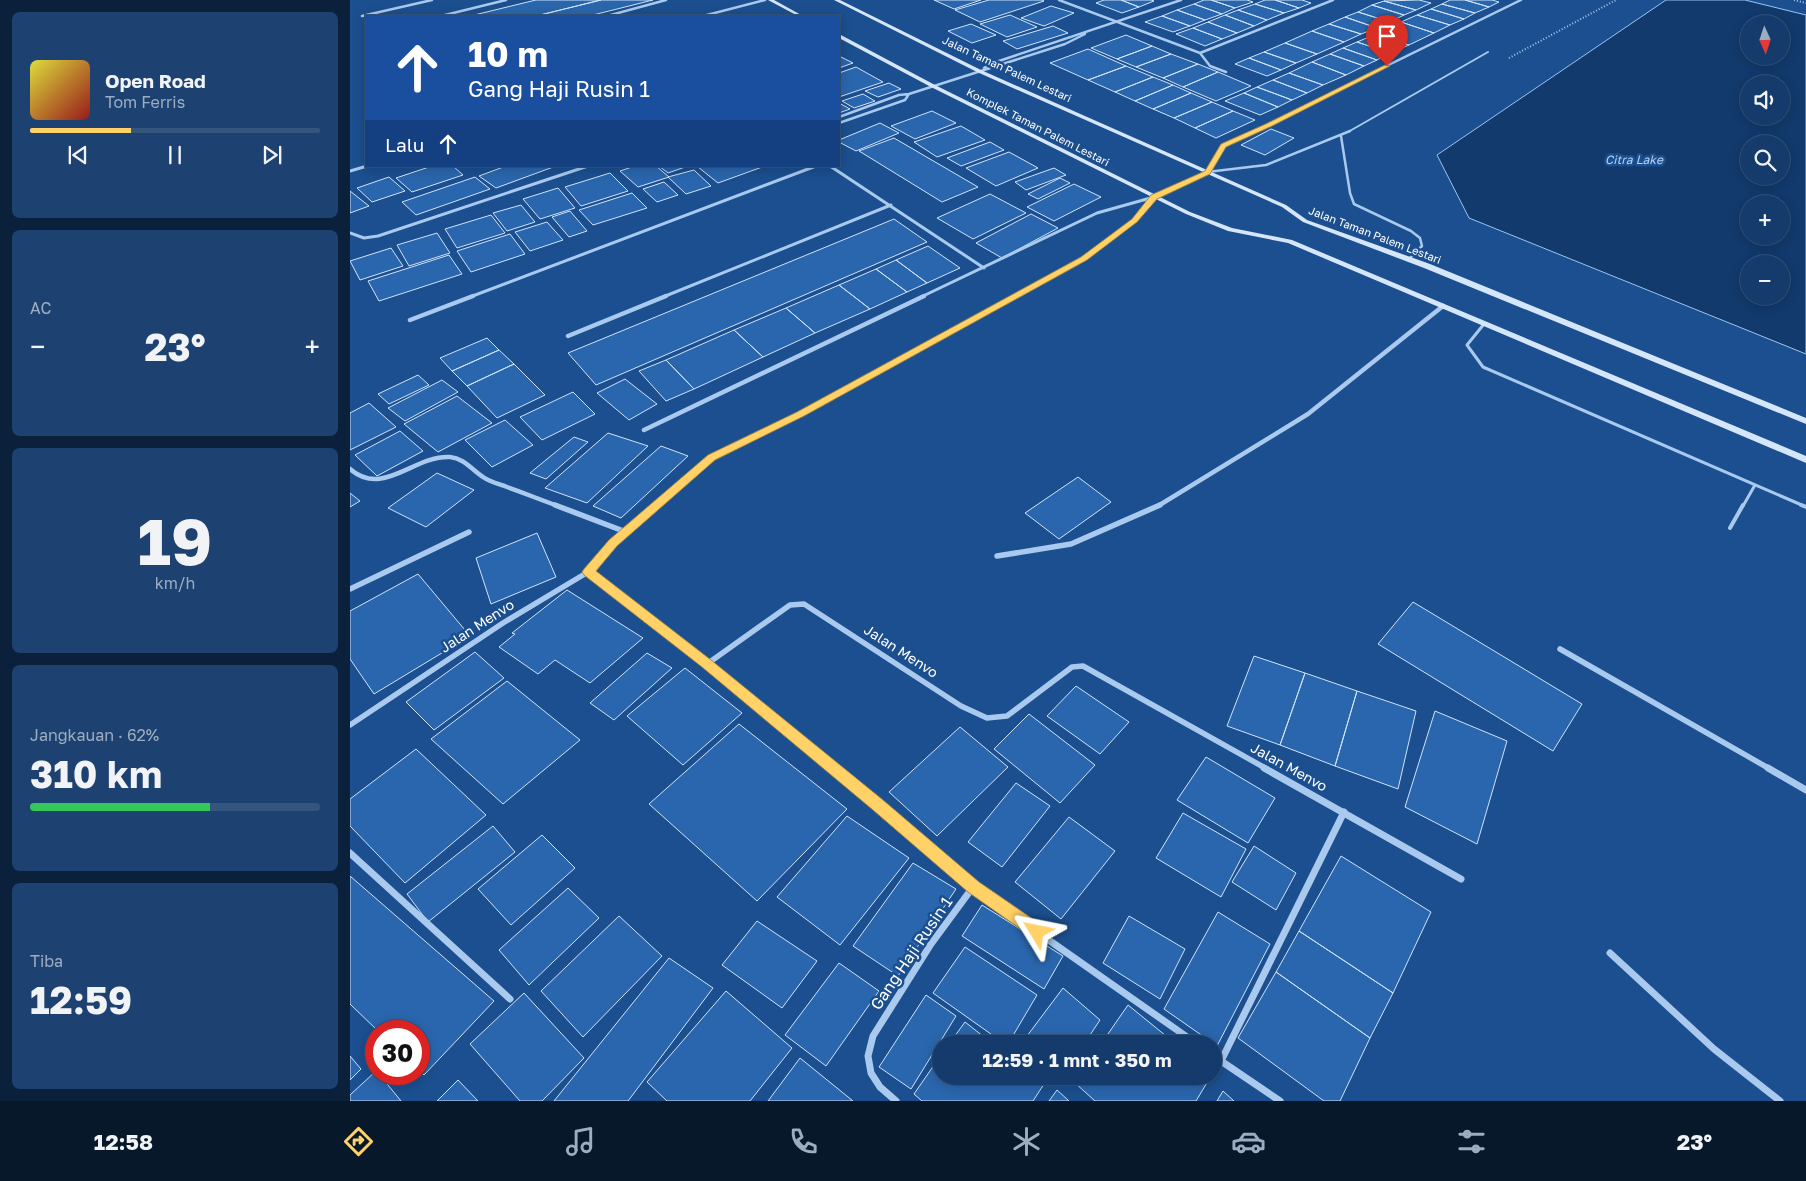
<!DOCTYPE html>
<html lang="id">
<head>
<meta charset="utf-8">
<style>
  :root { --surface:#143b6b; --page:#1d4271; --text:#f1f3f6; --muted:#9dadc1; --line:#33557e; --accent:#ffd166 }
  body { margin:0; font-family:"Golos Text",sans-serif; background:var(--page); color:var(--text); height:100vh; display:flex; flex-direction:column; font-size:19px; white-space:nowrap }
  * { box-sizing:border-box; margin:0 }
  p { font-size:16px; color:var(--muted) }
  .icon { flex:none; width:28px; height:28px; fill:none; stroke:currentColor; stroke-width:2; stroke-linecap:round; stroke-linejoin:round }
  .map { position:relative; flex:1; overflow:hidden }
  .details { display:flex; flex-direction:column; gap:12px; padding:12px; background:#0b203b; width:350px }
  .details>* { flex:none }
  .guide { position:absolute; left:15px; top:15px; width:475px; height:152px; border-radius:0px; box-shadow:0 2px 12px #0003,0 0 0 1px var(--line); background:#1a4fa0; color:#fff; overflow:hidden }
  .needle { width:32px; rotate:177deg }
  .tools { position:absolute; left:1390px; top:15px; display:grid; gap:10px }
  .tools a { display:grid; place-items:center; width:50px; height:50px; border-radius:50%; background:var(--surface); box-shadow:0 2px 12px #0003,0 0 0 1px var(--line); font-size:25px }
  .speed { position:absolute; left:15px; top:1020px; display:flex; gap:10px; font-size:25px; font-weight:700; text-align:center }
  .speed>* { display:grid; place-content:center; width:65px; height:65px; border-radius:50%; background:var(--surface); box-shadow:0 2px 12px #0003,0 0 0 1px var(--line); line-height:1 }
  .speed .limit { border:8px solid #d22; background:#fff; color:#111 }
  .pin { position:absolute; display:grid; place-items:center; width:42px; height:42px; color:#fff; margin:-51px -21px; border-radius:50% 50% 50% 0; rotate:-45deg; box-shadow:0 0 5px #0007 }
  .pin .icon { rotate:45deg }
  .me { position:absolute; width:55px; margin:-28px; rotate:305deg; stroke-linejoin:round; filter:drop-shadow(0 0 4px #0008) }
  .turn { display:flex; align-items:center; gap:18px; height:105px; padding:0 20px; font-size:22px }
  .turn .icon { width:65px; height:65px; stroke-width:2.5 }
  .turn b { display:block; font-size:35px; line-height:42px }
  .then { display:flex; align-items:center; height:48px; padding:0 20px; background:#0003; gap:10px; font-size:19px }
  .big { font-size:38px; font-weight:700; line-height:1.1 }
  .details .tile { flex:1; display:flex; flex-direction:column; justify-content:center; gap:8px; min-width:0; padding:0 18px; border-radius:8px; background:var(--page) }
  .details .dial { align-items:center; gap:0 }
  .dial b { font-size:65px; line-height:1 }
  .song { display:flex; align-items:center; gap:15px }
  .cover { width:60px; height:60px; border-radius:8px; background:linear-gradient(135deg,hsl(60 70% 55%),hsl(0 70% 35%)) }
  .played { height:5px; border-radius:2px; background:linear-gradient(90deg,var(--accent) 35%,var(--line) 35%) }
  .keys { display:flex; justify-content:space-around; direction:ltr }
  .heat { display:flex; justify-content:space-between; align-items:center; font-size:28px; direction:ltr }
  .charge { height:8px; border-radius:4px; background:linear-gradient(90deg,#34c759 62%,var(--line) 0) }
  .trip { position:absolute; left:582px; top:1035px; width:290px; height:50px; border-radius:25px; background:var(--surface); box-shadow:0 2px 12px #0003,0 0 0 1px var(--line); font-weight:700; line-height:50px; text-align:center }
  .tab-bar { display:flex; height:80px; justify-content:space-around; align-items:center; background:#08182b; color:var(--muted) }
  .tab-bar .icon { width:35px; height:35px }
  .tab-bar .selected { color:var(--accent) }
  .tab-bar b { font-size:22px; color:var(--text) }
  main { display:flex; flex:1; min-height:0 }
  .map>svg:first-child { display:block }
</style>
</head>
<body>
<main>
<section class="details">
<div class="tile">
<div class="song"><i class="cover"></i><div><b>Open Road</b><p>Tom Ferris</p></div></div>
<div class="played"></div>
<div class="keys"><svg class="icon" aria-label="previous" viewBox="0 0 24 24"><path d="M18 5L8 12l10 7zM5 5v14"/></svg><svg class="icon" aria-label="pause" viewBox="0 0 24 24"><path d="M8 5v14M16 5v14"/></svg><svg class="icon" aria-label="next" viewBox="0 0 24 24"><path d="M6 5l10 7-10 7zM19 5v14"/></svg></div>
</div>
<div class="tile"><p>AC</p>
<div class="heat"><a>−</a><b class="big">23°</b><a>+</a></div>
</div>
<div class="tile dial"><b>19</b><p>km/h</p></div>
<div class="tile"><p>Jangkauan · 62%</p><b class="big">310 km</b><div class="charge"></div></div>
<div class="tile"><p>Tiba</p><b class="big">12:59</b></div>
</section>
<div class="map">
<svg width="1456" height="1101" viewBox="0 0 1456 1101">
  <rect width="100%" height="100%" fill="#1b4f8f"/>
  <path fill="#123a6d" stroke="#9cc4f0" fill-rule="evenodd" d="M1316 0H1395L1456 15V354L1119 218 1087 155ZM1399 24H1431V56H1399ZM1399 84H1431V116H1399ZM1399 144H1431V176H1399ZM1399 204H1431V236H1399ZM1399 264H1431V296H1399Z"/>
  <path fill="#2a66ad" stroke="#cfe3fa" d="M186 0H251L186 16H120Z
    M251 0H303L239 16H186Z
    M584 0H631L604 9Z
    M639 0H692L694 1 630 22 605 10Z
    M754 0H771L789 7 772 13 746 3Z
    M771 0H801L804 1 789 7Z
    M854 0H861L885 8 872 14 844 4Z
    M861 0H897L903 2 885 8Z
    M915 0H925L949 8 934 13 905 4Z
    M925 0H952L961 3 949 8Z
    M1069 0 1081 3 1066 10 1034 1Z
    M1100 0H1115L1139 7 1125 13 1092 4Z
    M1115 0H1142L1149 2 1139 7Z
    M1034 1 1066 10 1054 15 1022 5Z
    M844 4 872 14 855 20 827 10Z
    M905 4 934 13 917 20 888 10Z
    M1092 4 1125 13 1114 19 1081 9Z
    M1022 5 1054 15 1040 22 1008 12Z
    M701 6 724 13 694 26 671 18Z
    M1081 9 1114 19 1100 25 1067 15Z
    M827 10 855 20 840 26 812 16Z
    M888 10 917 20 904 26 875 15Z
    M1008 12 1040 22 1027 28 995 17Z
    M660 15 687 27 657 37 630 24Z
    M875 15 904 26 887 33 858 22Z
    M1067 15 1100 25 1084 33 1051 22Z
    M812 16 840 26 823 32 795 22Z
    M995 17 1027 28 1011 34 979 24Z
    M858 22 887 33 872 39 843 28Z
    M1051 22 1084 33 1059 45 1026 34Z
    M621 24 646 35 622 43 598 31Z
    M979 24 1011 34 994 42 962 31Z
    M703 26 718 33 667 49 653 41Z
    M843 28 872 39 855 46 826 34Z
    M962 31 994 42 967 54 935 43Z
    M1026 34 1059 45 1040 53 1007 42Z
    M776 35 802 46 767 59 741 48Z
    M1007 42 1040 53 1027 60 993 48Z
    M935 43 967 54 946 63 914 52Z
    M802 46 821 54 786 67 767 59Z
    M993 48 1027 60 1014 66 980 54Z
    M738 49 776 66 738 80 700 63Z
    M914 52 946 63 931 70 899 58Z
    M821 54 848 64 813 78 786 67Z
    M980 54 1014 66 996 75 962 62Z
    M489 56 503 63 489 68Z
    M899 58 931 70 917 76 885 64Z
    M962 62 996 75 973 85 939 73Z
    M848 64 868 72 833 87 813 78Z
    M776 66 803 77 765 92 738 80Z
    M506 67 533 82 489 97V73Z
    M868 72 901 86 866 101 833 87Z
    M939 73 973 85 957 93 923 80Z
    M803 77 823 85 785 101 765 92Z
    M923 80 957 93 942 100 907 87Z
    M539 83 551 89 528 97 515 91Z
    M823 85 841 93 803 109 785 101Z
    M907 87 942 100 928 107 894 93Z
    M841 93 862 102 824 118 803 109Z
    M894 93 928 107 910 115 875 101Z
    M513 94 525 101 504 108 492 101Z
    M862 102 883 111 845 128 824 118Z
    M489 103 500 109 489 113Z
    M582 111 606 123 565 139 541 126Z
    M883 111 905 120 866 138 845 128Z
    M530 123 549 133 506 151 489 142V140Z
    M611 126 635 140 587 157 564 142Z
    M921 129 944 138 915 155 891 145Z
    M544 138 628 187 592 202 509 151Z
    M640 142 654 150 611 166 597 158Z
    M659 152 688 168 646 186 616 168Z
    M82 166H103L113 175 62 192 46 178Z
    M156 166H206L146 188 129 176Z
    M285 166H306L319 177 288 187 270 171Z
    M309 166H338L318 173Z
    M350 166H415L368 183 348 167Z
    M704 168 716 175 676 190 665 182Z
    M344 170 361 186 336 194 318 177Z
    M260 173 278 191 231 206 215 187Z
    M39 177 55 191 22 202 7 188Z
    M125 177 140 189 66 215 52 202Z
    M710 178 720 183 688 199 678 194Z
    M314 182 328 195 307 202 293 189Z
    M724 184 751 197 704 221 677 207Z
    M208 188 225 208 190 219 173 199Z
    M0 191 19 206 0 213Z
    M282 193 297 208 243 225 229 210Z
    M640 194 676 213 623 239 587 218Z
    M171 205 185 222 157 231 143 213Z
    M220 211 237 231 219 237 202 217Z
    M681 214 708 228 652 258 626 243Z
    M141 215 155 233 107 248 95 229Z
    M544 219 577 242 246 385 218 353Z
    M197 222 213 240 180 251 165 232Z
    M87 233 100 253 59 266 47 245Z
    M160 234 175 254 121 272 107 251Z
    M578 246 610 268 577 283 546 260Z
    M41 248 53 266 10 280 0 261Z
    M99 255 112 274 29 301 18 281Z
    M546 260 577 283 557 292 526 269Z
    M526 269 557 292 520 309 489 285Z
    M489 285 520 309 465 333 436 308Z
    M436 308 465 333 413 357 384 330Z
    M384 330 413 357 344 389 316 360Z
    M137 338 149 350 102 371 90 358Z
    M149 350 164 364 117 386 102 371Z
    M316 360 344 389 316 401 289 371Z
    M164 364 195 395 147 418 117 386Z
    M68 375 79 385 39 404 28 394Z
    M275 379 307 404 279 420 247 393Z
    M92 380 108 392 55 421 38 408Z
    M223 392 245 414 192 440 170 417Z
    M107 396 142 423 88 452 54 424Z
    M19 403 46 427 0 450V413Z
    M155 420 183 445 142 467 115 440Z
    M50 431 73 451 27 476 5 455Z
    M258 433 298 446 237 503 195 488Z
    M224 437 238 442 196 479 180 473Z
    M311 446 338 456 271 518 243 506Z
    M87 473 124 490 76 527 38 508Z
    M728 477 761 502 709 539 675 513Z
    M0 493 10 501 0 507Z
    M187 533 206 577 141 604 126 558Z
    M68 574 120 636 24 694 0 659V611Z
    M217 590 293 638 240 683 205 660 188 674 149 647 165 634 162 633Z
    M1063 602 1232 704 1203 751 1028 644Z
    M125 652 154 678 84 730 56 702Z
    M297 653 322 668 264 720 240 703Z
    M904 656 955 673 930 745 877 726Z
    M335 668 392 713 333 765 277 716Z
    M955 673 1007 691 985 766 930 745Z
    M157 681 230 740 153 804 81 739Z
    M726 686 779 722 750 754 697 716Z
    M1007 691 1066 711 1048 789 985 766Z
    M1085 711 1157 741 1127 844 1055 807Z
    M679 714 745 765 710 803 644 749Z
    M389 724 497 809 407 901 299 804Z
    M610 727 658 767 587 836 539 792Z
    M66 749 136 815 55 883 0 826V799Z
    M856 757 925 798 898 843 827 800Z
    M666 783 700 806 652 867 618 842Z
    M833 813 896 849 871 897 806 858Z
    M497 816 559 858 490 945 427 897Z
    M719 817 765 851 711 919 665 882Z
    M143 826 165 852 78 922 57 894Z
    M192 835 225 868 161 925 128 889Z
    M904 846 946 873 926 910 882 882Z
    M991 856 1081 912 1043 993 949 931Z
    M563 863 606 889 548 976 503 946Z
    M0 876 144 1001 74 1075 69 1070V1031H28L0 1004Z
    M218 888 249 918 179 985 149 950Z
    M632 905 713 956 694 989 612 936Z
    M868 912 920 944 867 1046 814 1009Z
    M269 916 312 956 233 1037 191 991Z
    M779 916 835 949 810 999 753 963Z
    M407 921 467 961 432 1008 372 965Z
    M949 931 1043 993 1020 1038 926 972Z
    M615 947 687 995 658 1044H655L583 993Z
    M319 958 363 988 278 1101H204Z
    M489 963 529 991 476 1066 435 1035Z
    M926 972 1020 1038 990 1101H974L888 1038Z
    M713 988 750 1020 734 1044H671Z
    M376 991 442 1048 400 1101H317L297 1082Z
    M174 993 234 1058 192 1101H170L120 1044Z
    M576 995 606 1016 561 1089 529 1067Z
    M778 1005 826 1044H751Z
    M615 1022 643 1044H599Z
    M591 1055V1076H684L694 1084 683 1101H572L564 1094Z
    M0 1056 11 1069 0 1080Z
    M450 1058 503 1101H418Z
    M26 1071V1074H29L51 1101H0V1095Z
    M728 1076H861L846 1101H745L724 1082Z
    M108 1080 128 1101H87Z
    M707 1090 719 1101H699Z
    M873 1091 884 1101H867Z"/>
  <g fill="none" stroke-linecap="round" stroke-linejoin="round">
    <path stroke="#a9c9ee" stroke-width="2" stroke-dasharray="1 2" stroke-linecap="butt" d="M1444 0 1456 3
      M1159 58 1266 0"/>
    <path stroke="#a9c9ee" stroke-width="2" d="M998 132 1138 52"/>
    <path stroke="#a9c9ee" stroke-width="2.5" d="M991 136 1000 193 1004 204 1061 231 1070 238 1072 246 1059 259
      M857 172 916 165 1000 131"/>
    <path stroke="#a9c9ee" stroke-width="3" d="M1134 324 1117 345 1133 367 1454 506
      M1393 506 1405 485"/>
    <path stroke="#a9c9ee" stroke-width="4" d="M1451 505 1456 507
      M1380 528 1393 505"/>
    <path stroke="#a9c9ee" stroke-width="2.5" d="M709 0 850 53 983 0
      M12 16 82 0
      M91 16 156 0
      M257 16 316 0
      M353 16 415 0
      M850 53 860 66 876 72
      M634 68 640 64 831 0
      M489 117 549 95 559 94 715 44 735 34
      M489 123 555 100 559 94
      M902 132 1171 0"/>
    <path stroke="#a9c9ee" stroke-width="3" d="M480 166 634 268
      M0 171 17 166
      M0 233 14 238 28 236 238 166
      M120 297 466 166
      M313 297 541 205
      M571 297 747 213 804 197 857 172 873 145 905 131
      M664 297 734 259 784 221 804 197"/>
    <path stroke="#a9c9ee" stroke-width="4.5" d="M60 320 123 296
      M218 336 316 296
      M294 430 574 296
      M0 469C33 498 64 455 100 457 114 458 122 470 133 477 140 482 149 484 157 487 174 493 191 500 208 506
      M306 506 362 458 451 414 666 296
      M808 506 958 414 1093 306"/>
    <path stroke="#a9c9ee" stroke-width="5.5" d="M205 505 276 532
      M647 556 721 544 810 505
      M238 572 357 664 440 605 454 604 611 706 637 718 657 716 722 667 733 666 917 769
      M0 589 119 532
      M1210 649 1420 769
      M357 664 485 769
      M0 725 153 623 238 572 263 543 307 505"/>
    <path stroke="#a9c9ee" stroke-width="7" d="M483 768 623 887 581 944 523 1036 518 1056 521 1073 530 1087 546 1101
      M914 768 1111 879
      M1418 768 1456 790
      M0 853 160 999
      M623 887 847 1044
      M1260 953 1364 1049 1430 1101
      M864 1055 871 1061 994 812
      M871 1061 930 1101"/>
    <path fill="#d6e6fa" fill-rule="evenodd" d="M418 0H424L453 16H448Z
      M484 0H490L631 70 936 205 957 220 1080 264 1456 418V424L1074 268 953 222 932 207 627 72Z
      M489 34 585 85 840 212 882 228 942 240 1456 456V463L938 243 878 231 836 214 581 87 489 38Z"/>
  </g>
  <path fill="#ffd166" stroke="#a68842" d="M1035 65 1040 66 922 126 876 147 860 174 807 199 787 222 737 260 454 416 365 460 267 546 246 571 361 660 533 800 629 882 693 926 695 932 693 937 687 939 682 937 618 892 523 810 352 667 234 575 232 572 234 569 259 540 358 455 447 412 731 257 782 219 801 195 855 171 871 144 918 123Z"/>
  <g text-anchor="middle" stroke-width="5" stroke-linejoin="round" paint-order="stroke">
    <g font-size="11" fill="#fff" stroke="#1b4f8f">
      <text transform="translate(657 69) rotate(25)" y="4">Jalan Taman Palem Lestari</text>
      <text transform="translate(688 127) rotate(27)" y="4">Komplek Taman Palem Lestari</text>
      <text transform="translate(1025 235) rotate(21)" y="4">Jalan Taman Palem Lestari</text>
    </g>
    <g font-size="12" font-style="italic" fill="#b5d3f5" stroke="#1b4f8f">
      <text x="1284" y="164">Citra Lake</text>
    </g>
    <g font-size="14" fill="#fff" stroke="#1b4f8f">
      <text transform="translate(127 626) rotate(-33)" y="5">Jalan Menvo</text>
      <text transform="translate(551 651) rotate(33)" y="5">Jalan Menvo</text>
      <text transform="translate(939 767) rotate(29)" y="5">Jalan Menvo</text>
    </g>
    <g font-size="16" fill="#fff" stroke="#1b4f8f">
      <text transform="translate(561 953) rotate(-56)" y="6">Gang Haji Rusin 1</text>
    </g>
  </g>
</svg>
<div class="tools">
<a><svg class="needle" viewBox="-14 -14 28 28"><path d="M0-13l5 13h-10z" fill="#e53935"/><path d="M0 13l5-13h-10z" fill="#9dadc1"/></svg></a>
<a><svg class="icon" aria-label="sound" viewBox="0 0 24 24"><path d="M4 9h4l5-4v14l-5-4H4zM17 9q2 3 0 6"/></svg></a>
<a><svg class="icon" aria-label="search" viewBox="0 0 24 24"><circle cx="10" cy="10" r="6"/><path d="M15 15l6 6"/></svg></a>
<a>+</a>
<a>−</a>
</div>
<div class="speed"><div class="limit">30</div></div>
<div class="pin" style="left:1037px;top:66px;background:#d93025"><svg class="icon" aria-label="arrive" viewBox="0 0 24 24"><path d="M6 21V4h12l-3 4 3 4H6"/></svg></div>
<svg class="me" style="left:687px;top:932px" viewBox="-20 -20 40 40"><path d="M0-17L14 15 0 8-14 15z" fill="#ffd166" stroke="#fff" stroke-width="4"/></svg>
<div class="trip">12:59 · 1 mnt · 350 m</div>
<div class="guide">
<div class="turn"><svg class="icon" aria-label="ahead" viewBox="0 0 24 24"><path d="M12 20V5M6 11l6-6 6 6"/></svg><div><b>10 m</b>Gang Haji Rusin 1</div></div>
<div class="then">Lalu<svg class="icon" aria-label="ahead" viewBox="0 0 24 24"><path d="M12 20V5M6 11l6-6 6 6"/></svg></div>
</div>
</div>
</main>
<nav class="tab-bar">
<b>12:58</b>
<svg class="icon selected" aria-label="directions" viewBox="0 0 24 24"><path d="M12 3l9 9-9 9-9-9zM9 14v-3h6M13 9l2 2-2 2"/></svg>
<svg class="icon" aria-label="music" viewBox="0 0 24 24"><path d="M9 18V5l10-2v13"/><circle cx="6" cy="18" r="3"/><circle cx="16" cy="16" r="3"/></svg>
<svg class="icon" aria-label="phone" viewBox="0 0 24 24"><path d="M5 4h4l2 5-3 2q2 4 5 5l2-3 5 2v4C11 20 4 13 5 4z"/></svg>
<svg class="icon" aria-label="climate" viewBox="0 0 24 24"><path d="M12 3v18M4 7l16 10M4 17L20 7"/></svg>
<svg class="icon" aria-label="car" viewBox="0 0 24 24"><path d="M5 17H2v-5l4-1 3-4h7l3 4 3 1v5h-3M9 17h6M6 11h13"/><circle cx="7" cy="17" r="2"/><circle cx="17" cy="17" r="2"/></svg>
<svg class="icon" aria-label="filters" viewBox="0 0 24 24"><path d="M4 7h16M4 17h16"/><circle cx="9" cy="7" r="2"/><circle cx="15" cy="17" r="2"/></svg>
<b>23°</b>
</nav>
</body>
</html>
